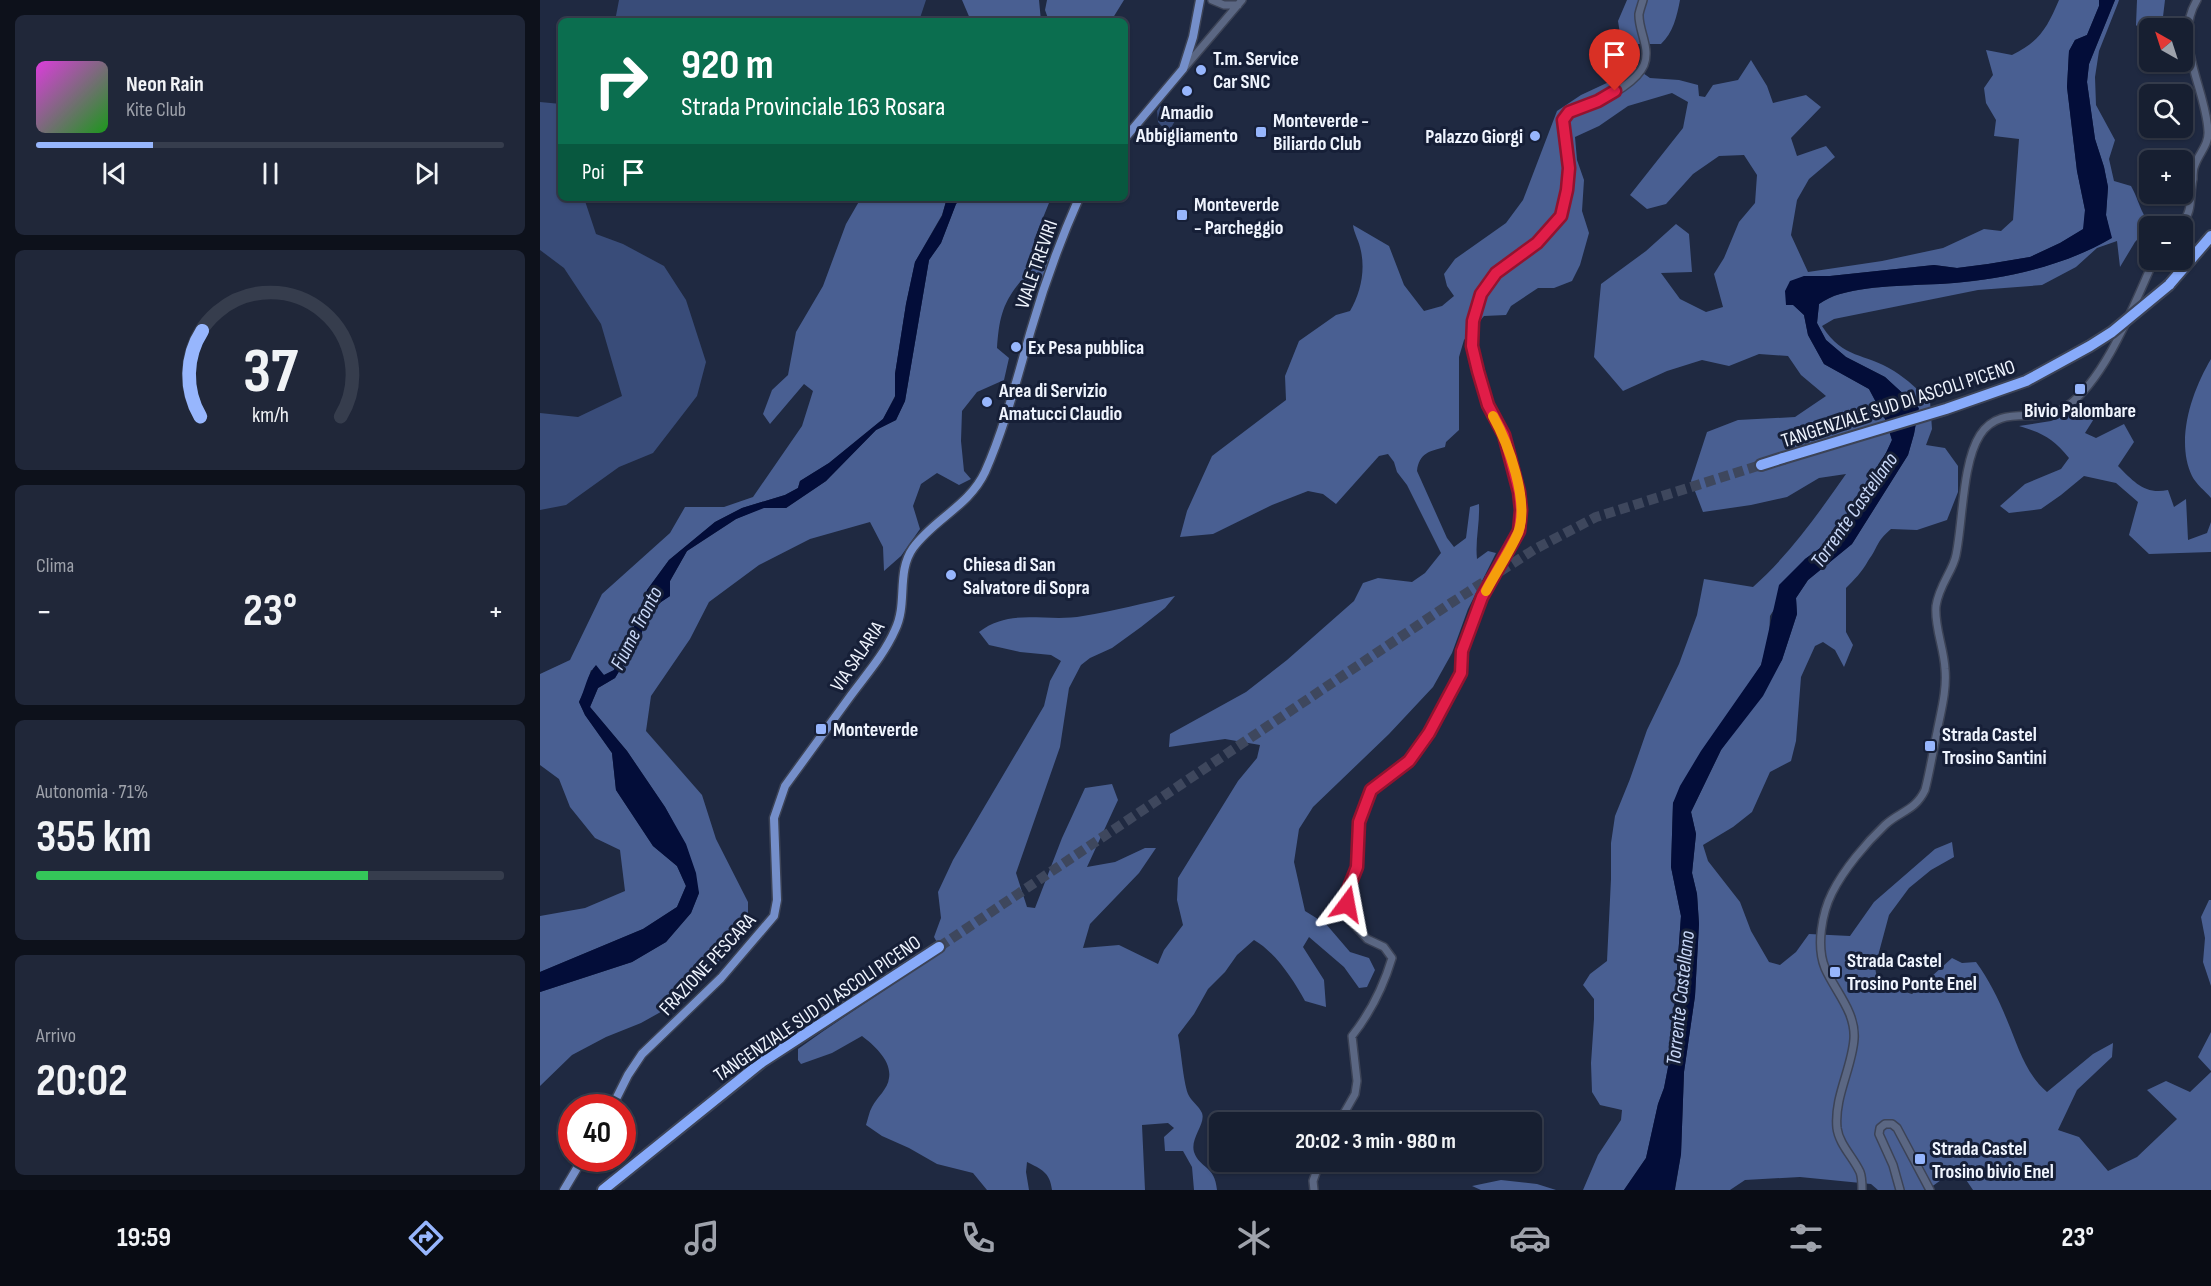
<!DOCTYPE html>
<html lang="it">
<head>
<meta charset="utf-8">
<style>
  :root { --surface:#171f31; --page:#202739; --text:#f1f3f6; --muted:#9ea2ab; --line:#363d4d; --accent:#97b6fd }
  body { margin:0; font-family:"Sofia Sans Condensed",sans-serif; background:var(--page); color:var(--text); height:100vh; display:flex; flex-direction:column; font-size:22px; white-space:nowrap }
  * { box-sizing:border-box; margin:0 }
  p { font-size:20px; color:var(--muted) }
  .icon { flex:none; width:33px; height:33px; fill:none; stroke:currentColor; stroke-width:2; stroke-linecap:round; stroke-linejoin:round }
  .map { position:relative; flex:1; overflow:hidden }
  .drawer { display:flex; flex-direction:column; gap:15px; padding:15px; background:#0d111b; width:540px }
  .drawer>* { flex:none }
  .hud { position:absolute; left:18px; top:18px; width:570px; height:183px; border-radius:9px; box-shadow:0 2px 4px #0004,0 0 0 2px var(--line); background:#0b6e4f; color:#fff; overflow:hidden }
  .needle { width:39px; rotate:321deg }
  .buttons { position:absolute; left:1599px; top:18px; display:grid; gap:12px }
  .buttons a { display:grid; place-items:center; width:54px; height:54px; border-radius:9px; background:var(--surface); box-shadow:0 2px 4px #0004,0 0 0 2px var(--line); font-size:30px }
  .speed { position:absolute; left:18px; top:1094px; display:flex; gap:12px; font-size:30px; font-weight:700; text-align:center }
  .speed>* { display:grid; place-content:center; width:78px; height:78px; border-radius:50%; background:var(--surface); box-shadow:0 2px 4px #0004,0 0 0 2px var(--line); line-height:1 }
  .speed .limit { border:9px solid #d22; background:#fff; color:#111 }
  .pin { position:absolute; display:grid; place-items:center; width:51px; height:51px; color:#fff; margin:-62px -26px; border-radius:50% 50% 50% 0; rotate:-45deg; box-shadow:0 0 6px #0007 }
  .pin .icon { rotate:45deg }
  .me { position:absolute; width:66px; margin:-33px; rotate:13deg; stroke-linejoin:round; filter:drop-shadow(0 0 4px #0008) }
  .turn { display:flex; align-items:center; gap:21px; height:126px; padding:0 24px; font-size:27px }
  .turn .icon { width:78px; height:78px; stroke-width:2.5 }
  .turn b { display:block; font-size:42px; line-height:51px }
  .then { display:flex; align-items:center; height:57px; padding:0 24px; background:#0003; gap:12px; font-size:22px }
  .big { font-size:45px; font-weight:700; line-height:1.1 }
  .drawer .widget { flex:1; display:flex; flex-direction:column; justify-content:center; gap:9px; min-width:0; padding:0 21px; border-radius:9px; background:var(--page) }
  .drawer .dial { align-items:center; gap:0 }
  .dial svg { height:156px; overflow:visible; fill:none; stroke:var(--line); stroke-width:7; stroke-linecap:round; text-anchor:middle }
  .dial text { fill:var(--text); stroke:none }
  .song { display:flex; align-items:center; gap:18px }
  .cover { width:72px; height:72px; border-radius:9px; background:linear-gradient(135deg,hsl(300 70% 55%),hsl(120 70% 35%)) }
  .played { height:6px; border-radius:3px; background:linear-gradient(90deg,var(--accent) 25%,var(--line) 25%) }
  .keys { display:flex; justify-content:space-around; direction:ltr }
  .heat { display:flex; justify-content:space-between; align-items:center; font-size:33px; direction:ltr }
  .charge { height:9px; border-radius:4px; background:linear-gradient(90deg,#34c759 71%,var(--line) 0) }
  .trip { position:absolute; left:669px; top:1112px; width:333px; height:60px; border-radius:9px; background:var(--surface); box-shadow:0 2px 4px #0004,0 0 0 2px var(--line); font-weight:700; line-height:60px; text-align:center }
  .tabs { display:flex; height:96px; justify-content:space-around; align-items:center; background:#090c14; color:var(--muted) }
  .tabs .icon { width:42px; height:42px }
  .tabs .on { color:var(--accent) }
  .tabs b { font-size:27px; color:var(--text) }
  main { display:flex; flex:1; min-height:0 }
  .map>svg:first-child { display:block }
</style>
</head>
<body>
<main>
<section class="drawer">
<div class="widget">
<div class="song"><i class="cover"></i><div><b>Neon Rain</b><p>Kite Club</p></div></div>
<div class="played"></div>
<div class="keys"><svg class="icon" aria-label="previous" viewBox="0 0 24 24"><path d="M18 5L8 12l10 7zM5 5v14"/></svg><svg class="icon" aria-label="pause" viewBox="0 0 24 24"><path d="M8 5v14M16 5v14"/></svg><svg class="icon" aria-label="next" viewBox="0 0 24 24"><path d="M6 5l10 7-10 7zM19 5v14"/></svg></div>
</div>
<div class="widget dial"><svg viewBox="0 0 100 80">
<path d="M14 69A42 42 0 1 1 86 69"/>
<path d="M14 69A42 42 0 0 1 15 25" stroke="#97b6fd"/>
<text x="50" y="56" font-size="32" font-weight="700">37</text>
<text x="50" y="72" font-size="11">km/h</text>
</svg></div>
<div class="widget"><p>Clima</p>
<div class="heat"><a>−</a><b class="big">23°</b><a>+</a></div>
</div>
<div class="widget"><p>Autonomia · 71%</p><b class="big">355 km</b><div class="charge"></div></div>
<div class="widget"><p>Arrivo</p><b class="big">20:02</b></div>
</section>
<div class="map">
<svg width="1671" height="1190" viewBox="0 0 1671 1190">
  <rect width="100%" height="100%" fill="#1f2941"/>
  <path fill="#394c79" d="M79 0H386L379 21H75Z
    M0 102 21 104V198H44L56 234 83 244 124 266 146 300 166 362 157 396 113 453 79 467 26 505 0 510V413L38 417 82 396 61 324 24 268 0 250Z
    M620 106 636 119 632 126 633 131 630 135 618 122 617 111Z"/>
  <path fill="#495f92" d="M422 0H499L501 21H431Z
    M507 0H584L571 21H509L505 10Z
    M1087 0H1140C1137 16 1133 33 1121 44H1092L1080 34 1078 21Z
    M1519 0H1559V6L1547 35 1535 40 1529 51 1527 87 1537 171 1545 210 1544 229 1520 243 1490 257 1448 264 1417 268 1394 265 1290 276H1264L1253 304 1264 315 1268 335 1284 364 1329 389 1346 421 1352 440 1346 453 1312 507 1283 546 1265 559 1230 616 1229 638 1221 665 1133 803 1131 867 1141 916 1131 1052 1124 1088 1118 1104 1106 1158 1084 1190H1043L1058 1155 1081 1120 1082 1110 1060 1105 1052 1092 1051 1063 1054 1019V999L1043 985 1050 974 1067 961 1071 879V843L1075 816 1090 779 1107 730 1139 664 1157 615 1164 579 1213 587C1250 554 1278 514 1306 474L1279 478 1247 497 1211 505 1163 512 1151 481 1167 432 1198 420 1255 417 1286 396 1261 375 1248 356 1219 354 1189 366 1162 360 1127 371 1083 391 1054 357 1061 284 1106 251 1136 224 1149 234 1152 272 1121 273 1140 299 1166 312 1183 307 1174 274 1184 258 1199 222 1215 203 1217 175 1204 155 1179 156 1153 174 1126 204 1107 209 1090 195 1143 128 1148 102 1132 93 1088 106 1059 126 1035 137 1037 160 1044 180 1042 211 1049 233 1040 265 1032 281 1014 288H998L971 306 966 315 944 316 924 340 919 357V430L906 442 905 447C890 451 879 453 877 471L907 538 914 547 926 538 930 507 939 504C940 523 935 541 937 559L948 551 956 553 928 609 912 653 893 687 849 734 773 807 759 829 754 862 765 911 786 924 810 952 829 958 835 970 827 987 819 988 804 967 769 937 763 947 784 980 786 1007 765 1001C753 979 735 952 714 940L697 955 685 972 668 989 654 1014 638 1035C641 1050 643 1080 648 1094 651 1101 659 1106 662 1113 666 1124 650 1138 654 1152 660 1169 675 1165 677 1190H654L652 1167 643 1151H625L624 1137 634 1128 628 1123 602 1125 605 1190H512C510 1172 501 1169 487 1162L486 1172 489 1190H447L433 1173 397 1164 369 1148 342 1136 326 1125C328 1119 329 1112 332 1107 337 1097 348 1089 349 1078 352 1061 334 1045 322 1036L292 1053 261 1064 258 1060V1049C305 1015 354 985 402 951L394 937 401 918 398 892 413 860 504 706 510 681 521 661 511 655 480 652 449 645 439 632C471 607 506 623 543 616 574 611 605 603 635 596L625 608 601 627 572 648 550 658 541 665 529 688 520 747 476 873 487 907 495 908 522 838 545 788 572 784 578 800 547 867 575 862 605 848H616L599 873 550 924 543 948 579 945 618 964 624 950 643 925 637 900 638 878 698 781 717 758 720 745 685 739 629 747 630 734 706 692 747 660 814 601 823 583 838 578 872 582 885 573 901 553 867 485 857 472 854 462 848 454 839 456 796 504 783 494 768 491 732 505 673 534 640 537 647 511 672 456 746 400 745 376 759 341 796 315 810 311C821 292 826 269 820 247 818 239 814 233 813 225L849 246 864 285 884 311 902 306 914 296 907 286 904 274 915 259 966 223 983 200 1017 111 1041 95 1071 81 1093 66 1110 78 1139 80 1158 85 1159 96 1165 97 1173 85 1198 80 1211 60 1227 86 1233 103 1266 95 1281 107 1251 138 1257 156 1286 146 1295 157 1269 179 1257 200 1251 235 1268 272 1342 261 1403 248 1444 229 1461 231 1473 220 1479 139 1454 136 1456 120 1446 103 1444 88 1453 75 1446 50 1472 55C1500 41 1507 28 1519 0Z
    M1575 0H1579L1578 3 1559 51 1555 77 1556 105 1575 140 1569 159 1574 181 1591 186C1600 202 1600 214 1613 226H1610L1595 242 1580 267 1577 241 1557 248 1536 267 1502 285 1438 290 1294 319 1282 326C1304 360 1324 352 1354 371 1367 379 1379 391 1390 401L1392 429 1386 445 1405 448 1418 466V492L1407 520 1377 530 1351 529C1335 543 1339 546 1328 561 1322 572 1314 580 1306 588V632L1313 645 1304 667 1295 650 1283 642 1275 646 1261 677 1256 741 1251 761 1230 772 1212 812 1193 827 1163 845 1168 861 1200 902 1211 931 1229 962 1240 965 1256 952 1269 934 1310 936 1334 902 1395 849 1412 842 1414 857 1391 870 1369 888 1349 915 1335 967 1337 979 1345 986 1372 994 1412 958 1422 963 1436 962C1449 980 1459 1000 1467 1020 1478 1046 1485 1073 1507 1092L1553 1054 1573 1043 1572 1057 1537 1090 1518 1130 1539 1137 1568 1171 1597 1157 1637 1119 1607 1090 1626 1081 1650 1092 1671 1072V1190H1433L1418 1168 1387 1190H1338L1331 1184 1260 1177 1205 1180 1190 1190H1135L1141 1154 1144 1072 1155 996 1159 924 1157 894 1152 873 1156 834 1151 812 1181 750 1242 660 1257 614 1256 598 1268 580 1312 544 1368 455 1374 434 1378 408 1345 377 1306 357 1286 340 1277 323 1279 304C1285 300 1293 296 1300 294 1336 284 1376 286 1414 283 1468 278 1524 266 1571 238L1566 215 1568 187 1564 167 1555 139 1547 82 1549 64Z
    M1597 0H1625L1622 25 1617 28H1610L1609 34 1607 37 1596 25Z
    M321 198H407L402 215 375 262 366 304 355 374V396L343 419 289 463 260 481 258 488 245 495 202 508 175 522 129 560 107 590 96 622 74 670 64 675 51 670 46 687 39 702 45 715 72 753 76 790 113 846 137 866 146 886 137 907 103 929 0 972V916L45 908 85 891 80 850 55 838 30 807 19 779 0 765V674L30 660 62 594 130 533 145 507H184L213 497 262 426 273 391 264 384 230 424 223 414 232 390 248 375 256 332 283 286 306 224Z
    M421 198H511L494 240 510 251 505 286 481 281C462 303 459 320 457 348L469 358 464 380 437 392 422 411 421 441 424 471 431 479 419 485 397 473 381 484 373 506 380 529 361 556 344 571 343 547 330 522 270 539 219 565 169 602 150 639 111 696 106 731 162 795 176 839 208 902V923L189 950 144 999 101 1023 66 1037 32 1055 0 1086V992L92 962 126 942 151 913 159 893 132 820 125 807 87 751 50 707 58 688 75 678 101 635 109 610 130 596V581L147 551 196 519 224 507 246 508 286 481 336 430 356 420 365 401 389 260 401 243 416 204Z
    M1671 359V498C1665 491 1656 484 1652 476 1635 440 1652 391 1671 359Z
    M1562 406 1545 433 1556 438 1584 424 1594 442 1578 466C1594 482 1605 495 1628 490L1634 507 1646 499 1648 540 1667 533 1671 522V552L1609 554 1589 535 1598 502 1576 483 1544 476 1521 495 1501 509 1469 513 1460 506 1485 484 1521 469 1529 458C1513 438 1502 433 1479 426L1511 421 1548 407Z
    M1669 900H1671V986L1663 962 1665 938 1661 917Z
    M1671 1032V1071L1658 1057Z
    M961 1180 997 1184 1016 1190H941L932 1186Z"/>
  <path fill="#030d39" d="M1559 0H1575L1549 64 1547 82 1555 139 1564 167 1568 187 1566 215 1572 238C1524 266 1468 278 1414 283 1377 286 1336 284 1300 294 1292 296 1285 300 1279 304L1277 323 1286 340 1306 357 1345 377 1379 408 1374 434 1368 455 1312 544 1268 580 1256 598 1257 614 1242 660 1223 696 1181 750 1151 812 1156 834 1152 873 1157 894 1159 924 1155 996 1144 1072 1141 1154 1135 1188V1190H1084L1106 1158 1118 1104 1124 1088 1131 1052 1141 916 1131 867 1133 803 1140 786 1161 751 1221 665 1239 585 1265 559 1283 546 1312 507 1346 453 1352 440 1346 421 1329 389 1284 364 1268 335 1264 315 1253 305H1246L1245 291 1250 281 1264 276H1290L1394 265 1417 268 1448 264 1490 257 1520 243 1543 229 1545 210 1537 171 1527 87 1529 51 1535 40 1547 35 1559 6Z
    M407 198H421L416 204 401 243 389 260 365 401 356 420 336 430 286 481 246 508H224L196 519 147 551 130 581V596L109 610 101 635 75 678 58 688 50 707 87 751 125 807 146 844 156 873 159 893 151 913 126 942 92 962 0 992V972L103 929 137 907 146 886 137 866 113 846 76 790 72 753 45 715 39 702C45 690 47 674 56 665L64 675 74 670 96 622 107 590 129 560 175 522 202 508 245 495 258 488 260 481 289 463 343 419 355 397V374L366 304 375 262 402 216Z"/>
  <g fill="none" stroke-linecap="round" stroke-linejoin="round">
    <path stroke="#3e475d" stroke-width="10" stroke-dasharray="10 5" stroke-linecap="butt" d="M399 947 911 603 995 549 1056 517 1221 465"/>
    <g stroke="#3c4356" stroke-width="10">
      <path id="minor" d="M672 0 684 5H698
        M645 67 702 0
        M1640 226C1654 211 1649 197 1653 179 1653 174 1653 169 1655 165 1659 153 1669 145 1668 131 1666 88 1632 41 1657 0
        M799 1122 815 1094 817 1081 812 1036C831 1012 843 988 852 958L844 947 827 939 807 917V892L817 867 819 822 825 801 830 790 869 761 889 733 921 673 922 651 942 597 979 531 981 510 979 492 964 435 948 405 938 371 932 346 933 321 941 294 956 273 997 243 1021 215 1027 191 1029 168 1023 120C1032 109 1043 107 1055 102 1071 96 1097 81 1104 65 1111 48 1098 30 1099 14 1100 9 1102 4 1103 0
        M774 1190 773 1181 780 1161
        M1322 1190C1322 1184 1322 1177 1320 1172 1313 1157 1299 1144 1297 1128 1294 1097 1312 1068 1314 1039 1316 1012 1295 991 1285 968 1276 946 1282 913 1292 893 1304 869 1326 843 1345 825 1360 811 1375 811 1385 790 1390 771 1393 751 1397 732 1401 711 1407 690 1405 669 1404 648 1394 626 1396 606 1399 585 1413 571 1416 555 1423 522 1422 463 1440 435 1461 402 1498 426 1526 407 1566 379 1594 304 1614 260
        M1360 1190 1353 1165 1339 1134 1340 1128 1345 1124H1352L1357 1128 1390 1190"/>
    </g>
    <g stroke="#3c4356" stroke-width="11">
      <path id="major" d="M585 138 643 69 653 37 660 0
        M72 1107 88 1075 102 1054 181 978 234 916 237 900 234 818 245 786C267 756 288 727 309 698 325 676 344 655 355 630 368 604 356 572 373 548 394 519 429 506 445 472 465 427 477 378 491 330 504 285 520 241 539 198
        M24 1190 43 1158"/>
    </g>
    <g stroke="#3c4356" stroke-width="14">
      <path id="highway" d="M1629 285 1671 236
        M1221 465 1243 458
        M63 1190 222 1062 399 947"/>
    </g>
    <use href="#minor" stroke="#5b6783" stroke-width="7"/>
    <use href="#major" stroke="#758fca" stroke-width="8"/>
    <use href="#highway" stroke="#87aafa" stroke-width="10"/>
    <g stroke="#3c4356" stroke-width="14" stroke-linecap="butt">
      <path id="highway-bridge" d="M1243 458 1406 409 1486 381 1550 346 1572 332 1629 285"/>
    </g>
    <use href="#highway-bridge" stroke="#87aafa" stroke-width="10"/>
  </g>
  <g fill="none" stroke-linecap="round" stroke-linejoin="round">
    <g stroke="#92132f" stroke-width="15">
      <path id="route" d="M807 904V892L817 867 819 822 831 790 869 761 889 733 921 673 922 651 942 597 979 531 981 510 979 492 964 435 948 405 938 371 932 346 933 321 941 294 956 273 997 243 1021 216 1027 190 1029 168 1023 120 1029 112 1058 101 1075 91"/>
    </g>
    <use href="#route" stroke="#e11d48" stroke-width="10"/>
    <path stroke="#f59e0b" stroke-width="10" d="M946 591C956 572 969 553 978 533 990 502 968 443 953 416"/>
  </g>
  <g fill="#97b6fd" stroke="#161f37" stroke-width="2">
    <circle cx="661" cy="70" r="6"/>
    <circle cx="647" cy="91" r="6"/>
    <rect x="715" y="126" width="12" height="12" rx="3"/>
    <circle cx="995" cy="136" r="6"/>
    <rect x="636" y="209" width="12" height="12" rx="3"/>
    <circle cx="476" cy="347" r="6"/>
    <rect x="1534" y="383" width="12" height="12" rx="3"/>
    <circle cx="447" cy="402" r="6"/>
    <circle cx="411" cy="575" r="6"/>
    <rect x="275" y="723" width="12" height="12" rx="3"/>
    <rect x="1384" y="740" width="12" height="12" rx="3"/>
    <rect x="1289" y="966" width="12" height="12" rx="3"/>
    <rect x="1374" y="1153" width="12" height="12" rx="3"/>
  </g>
  <g text-anchor="middle" stroke-width="6" stroke-linejoin="round" paint-order="stroke">
    <g font-size="20" font-weight="bold" fill="#eff4fe" stroke="#161f37" text-anchor="start">
      <text x="673" y="65">T.m. Service<tspan x="673" dy="23">Car SNC</tspan></text>
      <text x="647" y="119" text-anchor="middle">Amadio<tspan x="647" dy="23">Abbigliamento</tspan></text>
      <text x="733" y="127">Monteverde -<tspan x="733" dy="23">Biliardo Club</tspan></text>
      <text x="983" y="143" text-anchor="end">Palazzo Giorgi</text>
      <text x="654" y="211">Monteverde<tspan x="654" dy="23">- Parcheggio</tspan></text>
      <text x="488" y="354">Ex Pesa pubblica</text>
      <text x="459" y="397">Area di Servizio<tspan x="459" dy="23">Amatucci Claudio</tspan></text>
      <text x="1540" y="417" text-anchor="middle">Bivio Palombare</text>
      <text x="423" y="571">Chiesa di San<tspan x="423" dy="23">Salvatore di Sopra</tspan></text>
      <text x="293" y="736">Monteverde</text>
      <text x="1402" y="741">Strada Castel<tspan x="1402" dy="23">Trosino Santini</tspan></text>
      <text x="1307" y="967">Strada Castel<tspan x="1307" dy="23">Trosino Ponte Enel</tspan></text>
      <text x="1392" y="1155">Strada Castel<tspan x="1392" dy="23">Trosino bivio Enel</tspan></text>
    </g>
    <g font-size="20" fill="#eff4fe" stroke="#161f37">
      <text transform="translate(496 264) rotate(-71)" y="7">VIALE TREVIRI</text>
      <text transform="translate(1358 403) rotate(-18)" y="7">TANGENZIALE SUD DI ASCOLI PICENO</text>
      <text transform="translate(317 656) rotate(-56)" y="7">VIA SALARIA</text>
      <text transform="translate(167 964) rotate(-47)" y="7">FRAZIONE PESCARA</text>
      <text transform="translate(277 1008) rotate(-34)" y="7">TANGENZIALE SUD DI ASCOLI PICENO</text>
    </g>
    <g font-size="21" font-style="italic" fill="#c9d8f8" stroke="#161f37">
      <text transform="translate(1314 510) rotate(-55)" y="7">Torrente Castellano</text>
      <text transform="translate(96 628) rotate(-63)" y="7">Fiume Tronto</text>
      <text transform="translate(1140 998) rotate(-84)" y="7">Torrente Castellano</text>
    </g>
  </g>
</svg>
<div class="buttons">
<a><svg class="needle" viewBox="-14 -14 28 28"><path d="M0-13l5 13h-10z" fill="#e53935"/><path d="M0 13l5-13h-10z" fill="#9ea2ab"/></svg></a>
<a><svg class="icon" aria-label="search" viewBox="0 0 24 24"><circle cx="10" cy="10" r="6"/><path d="M15 15l6 6"/></svg></a>
<a>+</a>
<a>−</a>
</div>
<div class="speed"><div class="limit">40</div></div>
<div class="pin" style="left:1075px;top:91px;background:#d93025"><svg class="icon" aria-label="arrive" viewBox="0 0 24 24"><path d="M6 21V4h12l-3 4 3 4H6"/></svg></div>
<svg class="me" style="left:807px;top:904px" viewBox="-20 -20 40 40"><path d="M0-17L14 15 0 8-14 15z" fill="#e11d48" stroke="#fff" stroke-width="4"/></svg>
<div class="trip">20:02 · 3 min · 980 m</div>
<div class="hud">
<div class="turn"><svg class="icon" aria-label="right" viewBox="0 0 24 24"><path d="M7 20v-9h11M14 6l5 5-5 5"/></svg><div><b>920 m</b>Strada Provinciale 163 Rosara</div></div>
<div class="then">Poi<svg class="icon" aria-label="arrive" viewBox="0 0 24 24"><path d="M6 21V4h12l-3 4 3 4H6"/></svg></div>
</div>
</div>
</main>
<nav class="tabs">
<b>19:59</b>
<svg class="icon on" aria-label="directions" viewBox="0 0 24 24"><path d="M12 3l9 9-9 9-9-9zM9 14v-3h6M13 9l2 2-2 2"/></svg>
<svg class="icon" aria-label="music" viewBox="0 0 24 24"><path d="M9 18V5l10-2v13"/><circle cx="6" cy="18" r="3"/><circle cx="16" cy="16" r="3"/></svg>
<svg class="icon" aria-label="phone" viewBox="0 0 24 24"><path d="M5 4h4l2 5-3 2q2 4 5 5l2-3 5 2v4C11 20 4 13 5 4z"/></svg>
<svg class="icon" aria-label="climate" viewBox="0 0 24 24"><path d="M12 3v18M4 7l16 10M4 17L20 7"/></svg>
<svg class="icon" aria-label="car" viewBox="0 0 24 24"><path d="M5 17H2v-5l4-1 3-4h7l3 4 3 1v5h-3M9 17h6M6 11h13"/><circle cx="7" cy="17" r="2"/><circle cx="17" cy="17" r="2"/></svg>
<svg class="icon" aria-label="filters" viewBox="0 0 24 24"><path d="M4 7h16M4 17h16"/><circle cx="9" cy="7" r="2"/><circle cx="15" cy="17" r="2"/></svg>
<b>23°</b>
</nav>
</body>
</html>
